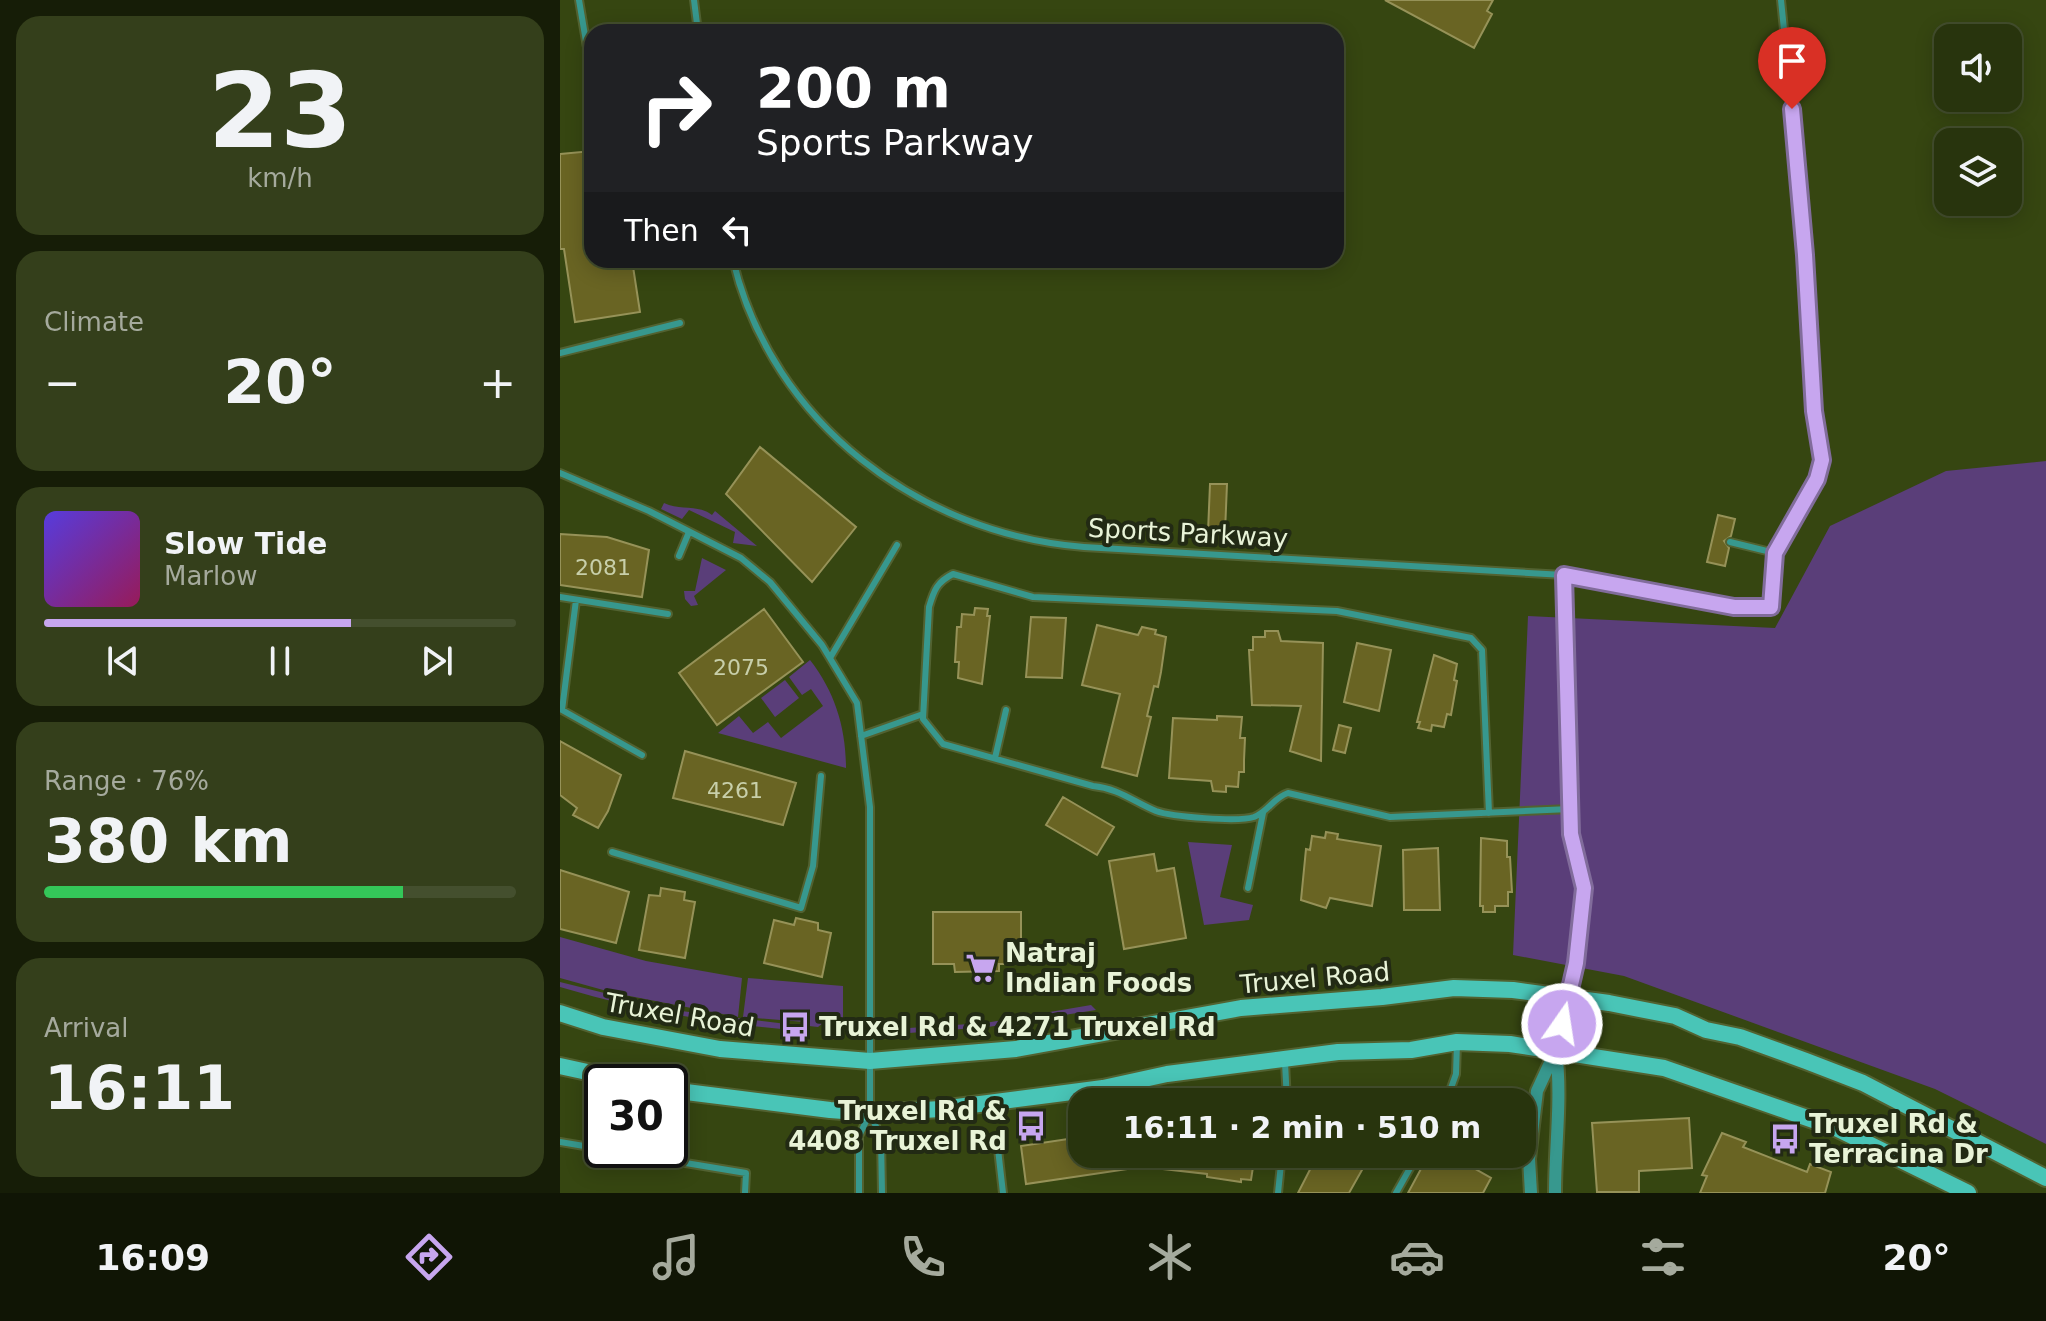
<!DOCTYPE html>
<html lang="en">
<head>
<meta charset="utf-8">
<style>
  :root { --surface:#28340d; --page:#343f1b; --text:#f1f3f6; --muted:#a5aa9d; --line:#444f2e; --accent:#c7a6ef }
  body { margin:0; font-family:"DejaVu Sans",sans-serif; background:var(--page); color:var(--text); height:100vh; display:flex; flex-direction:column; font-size:30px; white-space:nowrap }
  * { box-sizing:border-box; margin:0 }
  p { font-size:26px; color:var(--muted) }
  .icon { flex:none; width:44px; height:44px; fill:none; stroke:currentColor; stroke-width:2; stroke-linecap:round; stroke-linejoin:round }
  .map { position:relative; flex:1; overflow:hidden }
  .panel { display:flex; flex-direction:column; gap:16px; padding:16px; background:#161d07; width:560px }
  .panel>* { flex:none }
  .hud { position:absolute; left:24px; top:24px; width:760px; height:244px; border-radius:24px; box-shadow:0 4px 20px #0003,0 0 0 2px var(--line); background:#202124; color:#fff; overflow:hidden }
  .fabs { position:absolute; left:1374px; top:24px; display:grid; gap:16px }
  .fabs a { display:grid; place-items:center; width:88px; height:88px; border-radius:16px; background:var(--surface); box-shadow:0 4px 20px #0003,0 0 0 2px var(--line); font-size:40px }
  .speed { position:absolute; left:24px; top:1064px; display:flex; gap:16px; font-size:40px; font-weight:700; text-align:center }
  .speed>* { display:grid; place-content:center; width:104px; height:104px; border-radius:50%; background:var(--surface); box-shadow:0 4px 20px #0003,0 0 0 2px var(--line); line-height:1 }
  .speed .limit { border:4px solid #111; border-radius:12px; background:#fff; color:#111 }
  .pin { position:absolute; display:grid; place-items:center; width:68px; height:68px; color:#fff; margin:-82px -34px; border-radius:50% 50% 50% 0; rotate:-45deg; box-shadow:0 0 8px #0007 }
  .pin .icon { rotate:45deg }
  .me { position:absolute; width:88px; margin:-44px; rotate:13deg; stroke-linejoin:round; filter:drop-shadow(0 0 6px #0008) }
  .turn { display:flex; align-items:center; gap:28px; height:168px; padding:0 40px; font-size:36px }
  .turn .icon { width:104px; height:104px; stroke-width:2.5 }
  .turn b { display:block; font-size:56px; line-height:68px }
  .then { display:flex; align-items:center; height:76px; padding:0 40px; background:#0003; gap:16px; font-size:30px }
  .big { font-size:60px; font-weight:700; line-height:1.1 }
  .panel .card { flex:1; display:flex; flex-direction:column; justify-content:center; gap:12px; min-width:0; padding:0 28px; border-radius:24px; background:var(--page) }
  .panel .dial { align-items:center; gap:0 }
  .dial b { font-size:104px; line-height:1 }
  .song { display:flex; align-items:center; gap:24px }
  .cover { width:96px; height:96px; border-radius:12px; background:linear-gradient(135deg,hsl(250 70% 55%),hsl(330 70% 35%)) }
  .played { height:8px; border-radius:4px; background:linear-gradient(90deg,var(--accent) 65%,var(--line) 65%) }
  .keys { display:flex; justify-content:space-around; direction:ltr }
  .heat { display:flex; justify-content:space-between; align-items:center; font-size:44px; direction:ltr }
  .charge { height:12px; border-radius:6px; background:linear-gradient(90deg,#34c759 76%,var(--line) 0) }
  .trip { position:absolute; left:508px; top:1088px; width:468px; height:80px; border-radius:24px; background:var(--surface); box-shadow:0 4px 20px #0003,0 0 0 2px var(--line); font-weight:700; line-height:80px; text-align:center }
  .tabs { display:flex; height:128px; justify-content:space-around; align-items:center; background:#101505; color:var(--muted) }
  .tabs .icon { width:56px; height:56px }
  .tabs .selected { color:var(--accent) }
  .tabs b { font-size:36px; color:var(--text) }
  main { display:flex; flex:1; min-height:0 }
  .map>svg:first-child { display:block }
</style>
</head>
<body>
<main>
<section class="panel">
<div class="card dial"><b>23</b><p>km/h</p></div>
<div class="card"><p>Climate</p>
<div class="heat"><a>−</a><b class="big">20°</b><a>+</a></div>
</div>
<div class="card">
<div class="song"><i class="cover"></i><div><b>Slow Tide</b><p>Marlow</p></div></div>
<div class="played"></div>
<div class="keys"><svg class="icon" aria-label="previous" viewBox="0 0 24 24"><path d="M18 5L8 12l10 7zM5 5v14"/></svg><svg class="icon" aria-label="pause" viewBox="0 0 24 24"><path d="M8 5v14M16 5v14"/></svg><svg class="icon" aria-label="next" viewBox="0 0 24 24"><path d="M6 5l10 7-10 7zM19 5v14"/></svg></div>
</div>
<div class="card"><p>Range · 76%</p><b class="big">380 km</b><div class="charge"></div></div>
<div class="card"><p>Arrival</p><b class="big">16:11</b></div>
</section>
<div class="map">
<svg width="1486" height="1193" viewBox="0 0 1486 1193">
  <rect width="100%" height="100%" fill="#364611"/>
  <path fill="#5a3e79" d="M1486 461V1144L1375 1089 1064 976 953 955 968 616 1215 628 1270 526 1386 471Z
    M104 503C121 511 138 504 152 515L155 511 197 546 173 543 175 532 129 510 122 519 101 509Z
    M142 558 166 570 134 596 138 605 131 606 125 599 124 591H135Z
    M250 660C275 692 286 728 286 768L158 733 179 716 193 733 208 722 221 738 263 706 251 689 242 695 229 677Z
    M225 680 239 698 215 717 201 698Z
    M628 842 672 845 660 897 693 905 689 920 644 925Z
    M0 937 86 961 182 978 178 1017 54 993 0 978Z
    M188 978 283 986V1019L275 1024 263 1023 258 1027 249 1026 245 1022 183 1017Z
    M0 982 113 1010 243 1026 246 1031C162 1025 81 1011 0 987Z
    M531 1005 536 1010 428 1027 349 1033V1028L425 1023Z"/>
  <path fill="#696423" stroke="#969258" stroke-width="2" d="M825 0H933L927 11 932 14 914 48Z
    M32 151V260H72L80 312 15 322 4 249H0V154Z
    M200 447 296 527 252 582 166 494Z
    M650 484H667L665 532H648Z
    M1158 515 1175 519 1171 536 1164 541 1169 548 1165 566 1147 562Z
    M0 534 47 537 89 550 82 597 0 585Z
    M415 608 428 609 427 616H430L422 684 398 678 399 662H395L397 627H401L402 614 414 615Z
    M204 609 243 662 157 725 119 673Z
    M471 617 506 618 502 678 466 677Z
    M537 625 578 635 582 627 596 630 595 634 606 637 601 672 598 687 594 686 587 716 591 717 577 776 542 767 560 694 522 685Z
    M705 631H718L721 641 763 643 761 761 730 751 741 706 692 705 689 650H693V637H705Z
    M797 643 831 650 819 711 784 702Z
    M874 655 897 664 894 680 897 681 891 715 887 714 884 727 872 725 871 731 858 728 860 722H857Z
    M657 716 682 717 680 738H685L684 760V772H679L678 787 666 786V792L653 791 651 781 609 778 613 718 657 720Z
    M779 725 791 728 785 753 773 750Z
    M0 741 61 775 48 811 38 828 13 815 17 808 0 795Z
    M125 751 236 783 223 825 113 798Z
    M503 797 554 827 537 855 486 825Z
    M766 832 778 834 777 839 821 846 812 906 770 898 766 908 741 900 746 849 750 850 752 836 765 838Z
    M921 838 947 841V857H950L952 892H948V906H935V912H923V906H920Z
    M878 848 880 910H844L843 850Z
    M594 854 597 871 614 868 626 938 564 949 549 861Z
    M0 870 69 892 56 943 0 929Z
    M101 888 125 892 124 900 135 902 125 958 79 950 89 895 100 896Z
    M373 912H461V964H439V971L395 972 394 964H373Z
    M236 918 258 923V930L271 933 262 977 204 963 214 920 234 925Z
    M1129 1118 1132 1168 1079 1171V1192H1037L1032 1123Z
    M1162 1133 1186 1142 1183 1147 1247 1172 1250 1164 1271 1172 1265 1193H1140L1147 1176 1142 1175Z
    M508 1139H522V1154H695L691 1180 681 1179V1182L647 1177V1174L567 1165 568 1169 466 1184 461 1146Z
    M758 1154H811L789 1193H738Z
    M869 1154H919L912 1167 931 1178 923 1193H848Z"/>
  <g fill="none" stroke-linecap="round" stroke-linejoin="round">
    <g stroke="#526231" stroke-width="10">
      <path id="lane" d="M19 0 32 77
        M134 0 138 32
        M173 260C212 423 360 534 524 547L1004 575 1174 607H1211L1215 553
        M0 353 120 323
        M0 473 89 511 181 558 210 582 262 645 297 703 310 807V1113L299 1136V1193
        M1170 542 1215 553 1257 479 1262 460 1254 411 1241 198 1221 0
        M119 556 129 532
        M1004 575 1011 834 1024 888 1016 963 1008 996
        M0 597 108 614
        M16 600 2 710 82 755
        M270 658 337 545
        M301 736 363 714
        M435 758 446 710
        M929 813 922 650 911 638 777 611 473 597 393 574C377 582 374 590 369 607L363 719 383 744 533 786C558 788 574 802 596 811 612 817 678 822 694 817 708 812 713 798 728 793L830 817 1010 809
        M52 852 241 908 253 866 261 776
        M688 888 703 813
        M725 1062 727 1102
        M886 1102 896 1074 897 1043
        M311 1116 321 1137 322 1193
        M0 1142 42 1149
        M438 1149 443 1193
        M47 1150 186 1173 185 1193
        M718 1193 722 1154
        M836 1193 858 1154"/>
    </g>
    <g stroke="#526231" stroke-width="16">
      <path id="street" d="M971 1193 969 1159 977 1091 996 1050 1008 997
        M995 1193C995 1144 1002 1099 996 1050"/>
    </g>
    <g stroke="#526231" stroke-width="20">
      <path id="secondary" d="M0 1013 43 1027 160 1049 310 1061 456 1049 681 1008 822 997 894 988 953 990 1049 1003 1115 1016 1146 1030 1180 1037 1246 1061 1303 1083 1486 1178
        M0 1066 73 1082
        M110 1090 270 1110 310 1113 381 1109 543 1088 607 1074 778 1052 851 1050 897 1042 950 1044 1104 1068 1276 1128 1408 1193"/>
    </g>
    <use href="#lane" stroke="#37988e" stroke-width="6"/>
    <use href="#street" stroke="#37988e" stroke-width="12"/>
    <use href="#secondary" stroke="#49c5b7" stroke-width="16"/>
  </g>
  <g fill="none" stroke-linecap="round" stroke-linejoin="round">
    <g stroke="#816c9b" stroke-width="20">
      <path id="route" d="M1002 1024 1016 963 1024 888 1011 834 1004 575 1174 607H1211L1215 553 1257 479 1262 460 1254 411 1245 255 1232 109"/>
    </g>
    <use href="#route" stroke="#c7a6ef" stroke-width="14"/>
  </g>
  <defs>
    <g id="supermarket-bare" transform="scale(2.4)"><path d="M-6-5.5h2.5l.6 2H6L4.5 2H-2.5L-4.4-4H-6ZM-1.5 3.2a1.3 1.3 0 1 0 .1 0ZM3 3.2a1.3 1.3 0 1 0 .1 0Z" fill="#c7a6ef" stroke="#222a14" stroke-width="2.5" paint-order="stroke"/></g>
    <g id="bus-bare" transform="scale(2.4)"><path d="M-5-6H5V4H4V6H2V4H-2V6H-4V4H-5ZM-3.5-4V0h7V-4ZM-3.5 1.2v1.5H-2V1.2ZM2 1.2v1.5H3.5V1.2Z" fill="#c7a6ef" stroke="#222a14" stroke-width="2.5" paint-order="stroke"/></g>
  </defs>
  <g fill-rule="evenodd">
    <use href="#supermarket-bare" x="421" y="968"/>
    <use href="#bus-bare" x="235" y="1027"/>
    <use href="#bus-bare" x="471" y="1126"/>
    <use href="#bus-bare" x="1225" y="1139"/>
  </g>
  <g text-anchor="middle" stroke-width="8" stroke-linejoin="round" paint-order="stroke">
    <g font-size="22" fill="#c8cfaa">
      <text x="43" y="575">2081</text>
      <text x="181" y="675">2075</text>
      <text x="175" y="798">4261</text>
    </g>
    <g font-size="26" fill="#e8f3d7" stroke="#222a14">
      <text transform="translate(628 533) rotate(3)" y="9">Sports Parkway</text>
      <text transform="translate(755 978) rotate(-5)" y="9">Truxel Road</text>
      <text transform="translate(120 1015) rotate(10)" y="9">Truxel Road</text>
    </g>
    <g font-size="26" font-weight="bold" fill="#e8f3d7" stroke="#222a14" text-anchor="start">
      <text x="445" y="962">Natraj<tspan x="445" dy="30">Indian Foods</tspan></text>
      <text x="259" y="1036">Truxel Rd &amp; 4271 Truxel Rd</text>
      <text x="447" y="1120" text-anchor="end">Truxel Rd &amp;<tspan x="447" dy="30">4408 Truxel Rd</tspan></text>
      <text x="1249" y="1133">Truxel Rd &amp;<tspan x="1249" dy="30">Terracina Dr</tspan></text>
    </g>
  </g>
</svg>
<div class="fabs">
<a><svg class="icon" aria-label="sound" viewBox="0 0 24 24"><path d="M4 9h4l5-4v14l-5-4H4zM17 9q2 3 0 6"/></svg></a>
<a><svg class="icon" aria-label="layers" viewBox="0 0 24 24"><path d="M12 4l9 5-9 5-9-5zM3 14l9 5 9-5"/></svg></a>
</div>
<div class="speed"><div class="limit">30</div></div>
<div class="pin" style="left:1232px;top:109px;background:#d93025"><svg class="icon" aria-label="arrive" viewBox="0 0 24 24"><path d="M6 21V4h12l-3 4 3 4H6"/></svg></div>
<svg class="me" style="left:1002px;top:1024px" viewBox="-20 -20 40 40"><circle r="17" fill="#c7a6ef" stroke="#fff" stroke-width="3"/><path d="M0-11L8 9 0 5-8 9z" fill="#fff"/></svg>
<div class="trip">16:11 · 2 min · 510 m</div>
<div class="hud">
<div class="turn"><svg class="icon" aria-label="right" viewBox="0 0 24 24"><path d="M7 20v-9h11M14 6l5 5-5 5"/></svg><div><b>200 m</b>Sports Parkway</div></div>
<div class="then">Then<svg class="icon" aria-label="left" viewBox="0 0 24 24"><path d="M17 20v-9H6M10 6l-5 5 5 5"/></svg></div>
</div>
</div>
</main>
<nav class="tabs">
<b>16:09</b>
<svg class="icon selected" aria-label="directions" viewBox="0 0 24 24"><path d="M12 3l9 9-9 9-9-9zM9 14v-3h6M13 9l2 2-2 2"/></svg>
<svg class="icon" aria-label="music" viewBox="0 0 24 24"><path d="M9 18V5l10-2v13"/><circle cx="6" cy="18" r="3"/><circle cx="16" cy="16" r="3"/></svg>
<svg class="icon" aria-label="phone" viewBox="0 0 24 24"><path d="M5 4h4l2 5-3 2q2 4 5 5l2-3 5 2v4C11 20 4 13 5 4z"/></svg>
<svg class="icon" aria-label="climate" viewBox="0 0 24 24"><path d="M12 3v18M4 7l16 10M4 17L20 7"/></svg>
<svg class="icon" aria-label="car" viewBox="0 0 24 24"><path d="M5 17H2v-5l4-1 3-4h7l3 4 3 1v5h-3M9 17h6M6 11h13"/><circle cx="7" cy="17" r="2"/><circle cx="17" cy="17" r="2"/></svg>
<svg class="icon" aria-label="filters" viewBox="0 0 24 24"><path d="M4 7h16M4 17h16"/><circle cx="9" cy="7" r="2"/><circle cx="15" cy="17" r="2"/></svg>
<b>20°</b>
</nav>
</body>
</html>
